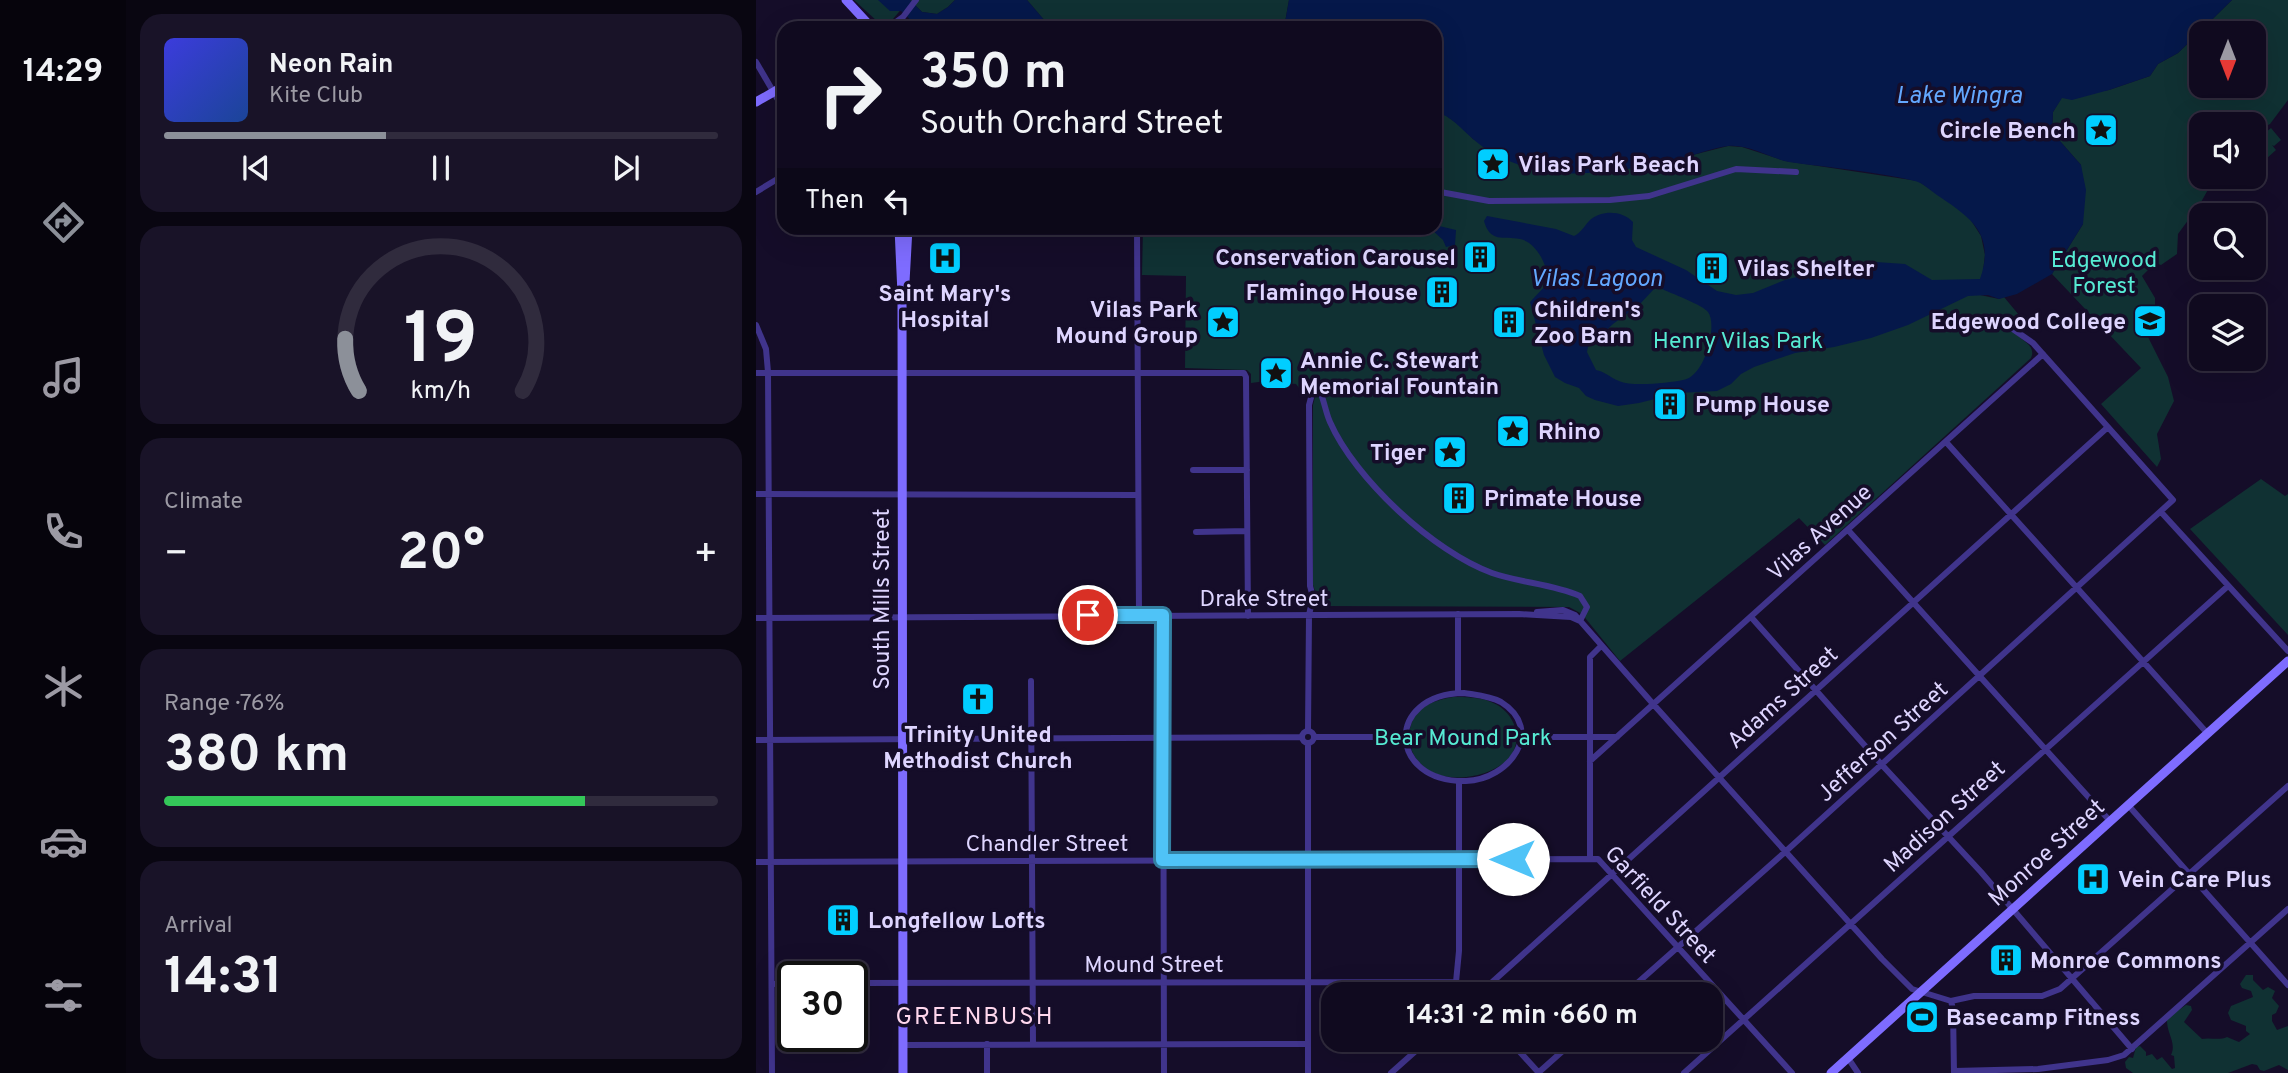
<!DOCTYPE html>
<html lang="en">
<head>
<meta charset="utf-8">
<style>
  :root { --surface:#100a1f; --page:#191328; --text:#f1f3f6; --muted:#9c9aa4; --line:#302b3d; --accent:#8c9099 }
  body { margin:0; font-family:Overpass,sans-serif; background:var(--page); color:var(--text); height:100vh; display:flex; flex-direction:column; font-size:26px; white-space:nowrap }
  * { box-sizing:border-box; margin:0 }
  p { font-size:23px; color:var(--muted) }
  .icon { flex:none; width:38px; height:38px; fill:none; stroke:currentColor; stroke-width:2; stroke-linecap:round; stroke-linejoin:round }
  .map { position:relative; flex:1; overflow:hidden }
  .sheet { display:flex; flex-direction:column; gap:14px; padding:14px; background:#090611; width:630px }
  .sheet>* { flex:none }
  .guide { position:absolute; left:21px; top:21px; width:665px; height:214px; border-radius:21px; box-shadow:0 7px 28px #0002,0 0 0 2px var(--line); background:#100a1f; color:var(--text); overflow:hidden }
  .needle { width:46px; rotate:180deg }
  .tools { position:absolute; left:1433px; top:21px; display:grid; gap:14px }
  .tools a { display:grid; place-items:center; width:77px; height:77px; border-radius:14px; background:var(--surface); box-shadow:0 7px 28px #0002,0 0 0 2px var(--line); font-size:35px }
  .speed { position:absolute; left:21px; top:961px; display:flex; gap:14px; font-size:35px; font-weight:700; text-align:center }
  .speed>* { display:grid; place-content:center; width:91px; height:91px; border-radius:50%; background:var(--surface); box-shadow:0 7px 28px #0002,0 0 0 2px var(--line); line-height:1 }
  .speed .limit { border:4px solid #111; border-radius:10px; background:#fff; color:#111 }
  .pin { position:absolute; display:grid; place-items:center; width:60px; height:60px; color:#fff; margin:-30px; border:4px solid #fff; border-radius:50%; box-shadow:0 2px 7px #0007 }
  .me { position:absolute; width:77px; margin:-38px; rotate:270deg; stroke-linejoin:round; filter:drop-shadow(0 0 5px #0008) }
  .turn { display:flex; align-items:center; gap:24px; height:147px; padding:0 28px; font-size:32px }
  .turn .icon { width:91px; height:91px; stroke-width:2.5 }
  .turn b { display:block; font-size:49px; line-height:60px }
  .then { display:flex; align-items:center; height:66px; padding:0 28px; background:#0003; gap:14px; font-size:26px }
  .big { font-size:52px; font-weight:700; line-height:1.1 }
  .sheet .tile { flex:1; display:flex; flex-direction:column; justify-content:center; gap:10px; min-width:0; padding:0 24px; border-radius:21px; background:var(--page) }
  .sheet .dial { align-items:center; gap:0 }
  .dial svg { height:182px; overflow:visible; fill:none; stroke:var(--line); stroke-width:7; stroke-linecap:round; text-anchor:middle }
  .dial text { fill:var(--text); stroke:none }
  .song { display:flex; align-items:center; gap:21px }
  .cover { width:84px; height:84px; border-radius:10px; background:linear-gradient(135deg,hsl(240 70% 55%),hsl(220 70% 35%)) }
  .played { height:7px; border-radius:4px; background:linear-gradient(90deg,var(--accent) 40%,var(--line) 40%) }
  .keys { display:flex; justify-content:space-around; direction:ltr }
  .heat { display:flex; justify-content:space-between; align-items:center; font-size:38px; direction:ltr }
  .charge { height:10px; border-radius:5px; background:linear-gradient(90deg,#34c759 76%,var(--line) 0) }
  .trip { position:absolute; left:565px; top:982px; width:402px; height:70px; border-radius:21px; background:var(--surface); box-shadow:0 7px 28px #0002,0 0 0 2px var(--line); font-weight:700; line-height:70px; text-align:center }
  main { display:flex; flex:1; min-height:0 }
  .tab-bar { display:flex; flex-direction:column; width:126px; justify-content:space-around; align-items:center; background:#06040c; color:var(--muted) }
  .tab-bar .icon { width:49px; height:49px }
  .tab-bar .selected { color:var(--accent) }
  .tab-bar b { font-size:32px; color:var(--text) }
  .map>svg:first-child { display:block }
</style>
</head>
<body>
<main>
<nav class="tab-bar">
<b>14:29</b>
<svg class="icon selected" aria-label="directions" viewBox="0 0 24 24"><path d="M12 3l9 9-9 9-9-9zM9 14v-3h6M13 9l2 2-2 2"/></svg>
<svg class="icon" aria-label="music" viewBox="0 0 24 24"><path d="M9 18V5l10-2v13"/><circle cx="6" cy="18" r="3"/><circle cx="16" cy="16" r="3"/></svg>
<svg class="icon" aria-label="phone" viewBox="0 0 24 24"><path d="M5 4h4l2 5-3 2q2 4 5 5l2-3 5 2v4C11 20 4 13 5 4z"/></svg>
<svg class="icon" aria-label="climate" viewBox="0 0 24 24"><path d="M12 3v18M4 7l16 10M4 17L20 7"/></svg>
<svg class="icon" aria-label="car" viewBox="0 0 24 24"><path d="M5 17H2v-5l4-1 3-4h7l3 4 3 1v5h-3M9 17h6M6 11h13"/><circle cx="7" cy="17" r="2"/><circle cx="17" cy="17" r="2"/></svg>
<svg class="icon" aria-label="filters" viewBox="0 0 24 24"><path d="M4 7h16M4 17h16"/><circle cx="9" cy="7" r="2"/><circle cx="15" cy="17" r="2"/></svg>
</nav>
<section class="sheet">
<div class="tile">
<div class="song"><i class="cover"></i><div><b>Neon Rain</b><p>Kite Club</p></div></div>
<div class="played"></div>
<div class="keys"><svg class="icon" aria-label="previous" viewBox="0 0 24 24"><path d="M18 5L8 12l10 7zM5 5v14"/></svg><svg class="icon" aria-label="pause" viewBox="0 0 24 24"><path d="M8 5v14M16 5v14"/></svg><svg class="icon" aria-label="next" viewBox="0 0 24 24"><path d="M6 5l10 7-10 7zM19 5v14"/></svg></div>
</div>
<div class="tile dial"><svg viewBox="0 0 100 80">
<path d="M14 69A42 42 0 1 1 86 69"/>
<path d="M14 69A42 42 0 0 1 8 46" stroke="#8c9099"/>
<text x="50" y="56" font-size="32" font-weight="700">19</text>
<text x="50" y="72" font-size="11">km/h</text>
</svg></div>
<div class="tile"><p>Climate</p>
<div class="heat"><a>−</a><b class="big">20°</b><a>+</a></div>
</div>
<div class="tile"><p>Range · 76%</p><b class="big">380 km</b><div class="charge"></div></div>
<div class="tile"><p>Arrival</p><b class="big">14:31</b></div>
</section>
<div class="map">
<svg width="1532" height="1073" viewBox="0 0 1532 1073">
  <rect width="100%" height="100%" fill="#150d29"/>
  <path fill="#103133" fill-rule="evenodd" d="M98 0H153L137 19 122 22Z
    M154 0H199L192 7 181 14 166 12Z
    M271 0H533L528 28H295Z
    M1476 0H1532V100L1514 124 1498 132V124H1446V177H1459L1444 204 1422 234 1421 254 1405 265 1399 263 1386 276 1399 298V311L1389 331 1412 377 1418 401 1401 434 1405 459 1401 467 1345 404 1385 368 1296 274 1327 224 1325 165 1296 132 1297 112 1306 97 1353 90 1394 76 1402 64 1422 53ZM1446 33H1498V86H1446Z
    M679 112 688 114 706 127 717 139 769 167 798 172 848 171 884 166 917 160 972 146 986 147 1029 161 1162 181 1211 214 1225 236 1229 255 1224 295 1243 299 1248 297 1273 327 1261 335C1269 342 1280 347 1275 358L1069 545 1043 518 864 661 826 614 813 607 564 606 557 585V405L559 397 568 392V384L564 381H555L547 389 543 388 540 384 529 383 526 379 495 383V374L491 370 429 368 430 276 386 275 387 228H679Z
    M1515 128 1525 140 1518 146 1516 145 1520 150 1510 159V176L1507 180 1498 177V159L1505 152 1498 142Z
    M1505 479 1529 496 1532 494V635L1434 529Z
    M697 697C710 697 723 697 735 702 759 711 771 742 749 762 729 779 685 785 665 764 649 749 649 721 667 708 676 701 687 699 697 697Z
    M1490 975H1497V980L1507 990 1512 987 1519 991 1516 998 1523 1006 1520 1013 1516 1015V1021L1521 1030 1532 1026V1070L1523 1065 1508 1071 1504 1070 1501 1065 1496 1064 1472 1073H1377L1370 1068 1369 1062 1373 1057 1377 1058 1380 1047 1384 1046 1390 1052V1056L1396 1054 1401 1060 1406 1057 1416 1069 1419 1068 1418 1056 1415 1055C1421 1042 1410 1034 1411 1018L1430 1005 1435 1006 1436 1010 1428 1022 1446 1039C1454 1037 1463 1041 1471 1037L1483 1042 1494 1034 1490 1031V1026L1475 1020 1472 1013 1475 1006 1497 997 1495 991 1486 988 1484 984Z"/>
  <path fill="#05184a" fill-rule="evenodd" d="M122 0H154L166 12 181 14 192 7 199 0H271L295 28H159L158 23 145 11H134Z
    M533 0H1476L1422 53 1402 64 1394 76 1353 90 1316 100 1306 98 1297 112 1296 132 1325 165 1330 190 1327 224 1296 274 1261 294 1243 299 1232 295 1212 296 1152 325 1115 338 1078 347 1039 353 998 367 985 374 975 384 961 391 923 393 883 403 862 406 839 400 830 396 823 388 809 383 799 377 788 355 774 302 792 283C793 268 781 242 764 239 747 236 734 243 728 221L731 216 800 229 818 236C826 232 828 226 834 220 847 209 867 211 877 222L876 240 880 247 930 270 961 291 980 295 997 293 1029 280 1084 266 1120 262 1149 264 1176 280 1224 279C1240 234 1214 217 1181 195 1174 190 1167 183 1159 181 1118 171 1075 168 1033 162 1013 158 993 144 972 146 955 148 937 156 920 160 886 168 829 177 794 172 767 168 738 158 717 139 704 128 696 116 679 112V28H528ZM904 288C914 293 947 305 952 312 962 325 949 377 927 380 913 383 876 387 863 381 855 378 848 371 840 370L831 352 832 347 857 324 883 305 898 289Z
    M679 225 700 230 699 245 690 247 687 240 675 229Z"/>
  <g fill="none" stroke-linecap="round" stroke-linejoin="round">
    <path stroke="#40348c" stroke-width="6" d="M132 28 147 17 160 0
      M0 62 28 110
      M679 191 733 201 854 200 893 196 980 169 1040 172
      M0 192 28 175
      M381 228 383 615
      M0 325 10 349 12 372 16 1073
      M0 373H488L490 377 492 616
      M1190 442 1452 734
      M437 470H491
      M0 494 382 495
      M1405 512 1532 651
      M1092 530 1354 821
      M440 532 491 531
      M781 612 807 610 819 615 898 705 1126 959 1156 989 1195 1001 1197 1009 1198 1073
      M702 614V693
      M407 616 408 1073
      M995 617 1126 765 1225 872 1376 1049
      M0 618 763 614 815 617 824 621
      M275 681 277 1044
      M708 693C720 695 734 696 745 702 790 730 753 780 710 781 632 783 628 694 708 693Z
      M552 730 553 615 557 597 554 586 553 405 556 394 562 387C568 398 569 411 574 422 599 479 678 552 736 573 765 583 796 584 824 596L831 607 824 621
      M546 737a6 6 0 1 1 12 0a6 6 0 1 1-12 0Z
      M558 737H649
      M765 737H861
      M0 740 546 737
      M834 761 1287 354
      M1372 805 1532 985
      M834 859V657L845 646
      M0 862 842 859 1036 1073
      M700 982 703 951V781
      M700 982 713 994
      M96 983 700 982
      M16 984H37
      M723 994 1352 427
      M869 994 1029 852 1417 500 1277 343 1251 325 1220 317
      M1195 1001 1218 996H1286L1304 989 1532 786
      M753 1040 783 1073
      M231 1044V1073
      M146 1045 552 1044
      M1092 1058 1102 1073
      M1198 1071 1282 1069 1352 1060 1368 1055 1532 909
      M552 1073V743
      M635 1073 672 1040
      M782 1073 819 1040
      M928 1073 1472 586"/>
    <path stroke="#7e6cff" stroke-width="9" d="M90 0 116 28
      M0 102 28 86
      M143 228 146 294 147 1073
      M149 282 152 228
      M1075 1073 1532 661"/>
  </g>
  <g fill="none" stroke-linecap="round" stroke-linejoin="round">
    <g stroke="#337fa1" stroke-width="18">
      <path id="route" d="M332 615H407L406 860 757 859"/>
    </g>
    <use href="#route" stroke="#4fc3f7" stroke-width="12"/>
  </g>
  <defs>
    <g id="sight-square" transform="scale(1.75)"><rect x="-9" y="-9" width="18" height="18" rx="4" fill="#01ceff" stroke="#150d29"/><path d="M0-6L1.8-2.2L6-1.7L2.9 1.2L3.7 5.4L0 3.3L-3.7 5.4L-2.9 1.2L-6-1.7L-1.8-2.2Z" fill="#111"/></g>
    <g id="building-square" transform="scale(1.75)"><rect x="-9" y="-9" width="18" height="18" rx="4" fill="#01ceff" stroke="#150d29"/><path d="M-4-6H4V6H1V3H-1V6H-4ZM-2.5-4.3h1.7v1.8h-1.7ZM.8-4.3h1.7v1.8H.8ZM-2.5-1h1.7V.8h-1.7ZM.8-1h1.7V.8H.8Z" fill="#111"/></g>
    <g id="hospital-square" transform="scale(1.75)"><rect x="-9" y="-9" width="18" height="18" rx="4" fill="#01ceff" stroke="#150d29"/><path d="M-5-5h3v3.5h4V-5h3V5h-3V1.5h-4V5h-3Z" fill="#111"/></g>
    <g id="university-square" transform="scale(1.75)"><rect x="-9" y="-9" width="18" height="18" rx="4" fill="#01ceff" stroke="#150d29"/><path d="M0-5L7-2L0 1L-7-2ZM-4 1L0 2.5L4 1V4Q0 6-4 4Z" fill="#111"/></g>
    <g id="church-square" transform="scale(1.75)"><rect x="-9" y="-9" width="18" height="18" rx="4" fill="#01ceff" stroke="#150d29"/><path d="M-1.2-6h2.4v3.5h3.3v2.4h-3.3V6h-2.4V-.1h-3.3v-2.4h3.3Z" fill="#111"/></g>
    <g id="stadium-square" transform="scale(1.75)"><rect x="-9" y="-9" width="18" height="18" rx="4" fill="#01ceff" stroke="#150d29"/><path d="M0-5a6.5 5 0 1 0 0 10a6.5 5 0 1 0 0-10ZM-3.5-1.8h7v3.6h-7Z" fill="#111"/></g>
  </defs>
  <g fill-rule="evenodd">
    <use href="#sight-square" x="1345" y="130"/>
    <use href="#sight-square" x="737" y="164"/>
    <use href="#building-square" x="724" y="257"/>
    <use href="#hospital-square" x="189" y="258"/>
    <use href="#building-square" x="956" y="268"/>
    <use href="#building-square" x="686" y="292"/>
    <use href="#university-square" x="1394" y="321"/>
    <use href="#sight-square" x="467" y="322"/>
    <use href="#building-square" x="753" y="322"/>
    <use href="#sight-square" x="520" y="373"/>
    <use href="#building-square" x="914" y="404"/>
    <use href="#sight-square" x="757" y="431"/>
    <use href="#sight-square" x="694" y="452"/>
    <use href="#building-square" x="703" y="498"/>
    <use href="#church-square" x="222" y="699"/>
    <use href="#hospital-square" x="1337" y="879"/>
    <use href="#building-square" x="87" y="920"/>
    <use href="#building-square" x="1250" y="960"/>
    <use href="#stadium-square" x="1166" y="1017"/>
  </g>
  <g text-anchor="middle" stroke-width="7" stroke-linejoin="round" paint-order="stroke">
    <g font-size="23" font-weight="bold" fill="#ded5ff" stroke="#150d29" text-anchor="start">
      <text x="1320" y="138" text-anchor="end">Circle Bench</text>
      <text x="762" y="172">Vilas Park Beach</text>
      <text x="700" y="265" text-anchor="end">Conservation Carousel</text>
      <text x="981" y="276">Vilas Shelter</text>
      <text x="662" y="300" text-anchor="end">Flamingo House</text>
      <text x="189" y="301" text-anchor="middle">Saint Mary's<tspan x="189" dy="26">Hospital</tspan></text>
      <text x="442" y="317" text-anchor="end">Vilas Park<tspan x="442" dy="26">Mound Group</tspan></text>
      <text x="778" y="317">Children's<tspan x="778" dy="26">Zoo Barn</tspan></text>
      <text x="1370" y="329" text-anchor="end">Edgewood College</text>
      <text x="544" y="368">Annie C. Stewart<tspan x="544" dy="26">Memorial Fountain</tspan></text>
      <text x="939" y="412">Pump House</text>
      <text x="782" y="439">Rhino</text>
      <text x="670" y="460" text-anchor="end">Tiger</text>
      <text x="728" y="506">Primate House</text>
      <text x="222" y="742" text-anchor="middle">Trinity United<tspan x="222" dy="26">Methodist Church</tspan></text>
      <text x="1362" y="887">Vein Care Plus</text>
      <text x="112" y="928">Longfellow Lofts</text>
      <text x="1274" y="968">Monroe Commons</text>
      <text x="1190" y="1025">Basecamp Fitness</text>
    </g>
    <g font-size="23" fill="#56ead3" stroke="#150d29">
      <text x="1348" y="267">Edgewood<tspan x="1348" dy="26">Forest</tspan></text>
      <text x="982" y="348">Henry Vilas Park</text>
      <text x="707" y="745">Bear Mound Park</text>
    </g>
    <g font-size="23" fill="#ded5ff" stroke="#150d29">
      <text transform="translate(1063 532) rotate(-42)" y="8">Vilas Avenue</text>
      <text x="508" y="606">Drake Street</text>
      <text transform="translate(125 599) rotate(-90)" y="8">South Mills Street</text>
      <text transform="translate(1026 697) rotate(-42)" y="8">Adams Street</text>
      <text transform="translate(1126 741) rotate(-42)" y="8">Jefferson Street</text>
      <text transform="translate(1188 816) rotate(-42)" y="8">Madison Street</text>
      <text x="291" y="851">Chandler Street</text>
      <text transform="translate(1290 852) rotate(-42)" y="8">Monroe Street</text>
      <text transform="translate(905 904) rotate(47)" y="8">Garfield Street</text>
      <text x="398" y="972">Mound Street</text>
    </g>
    <g font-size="24" font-style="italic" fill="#63a8ff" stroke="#150d29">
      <text x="1203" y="103">Lake Wingra</text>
      <text x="840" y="286">Vilas Lagoon</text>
    </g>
    <g font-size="24" letter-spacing="2" fill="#ffd7ed" stroke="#150d29">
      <text x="219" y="1024">GREENBUSH</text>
    </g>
  </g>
</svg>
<div class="tools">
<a><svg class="needle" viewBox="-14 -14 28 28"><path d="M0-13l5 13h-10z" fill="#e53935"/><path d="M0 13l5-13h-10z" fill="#9c9aa4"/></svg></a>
<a><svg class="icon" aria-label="sound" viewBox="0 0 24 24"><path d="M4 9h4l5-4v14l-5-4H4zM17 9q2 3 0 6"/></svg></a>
<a><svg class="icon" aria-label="search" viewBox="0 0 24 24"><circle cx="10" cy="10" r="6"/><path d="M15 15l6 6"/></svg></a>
<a><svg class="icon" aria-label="layers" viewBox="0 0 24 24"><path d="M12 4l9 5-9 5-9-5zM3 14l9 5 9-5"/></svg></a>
</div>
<div class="speed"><div class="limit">30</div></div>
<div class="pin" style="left:332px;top:615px;background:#d93025"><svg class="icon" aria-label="arrive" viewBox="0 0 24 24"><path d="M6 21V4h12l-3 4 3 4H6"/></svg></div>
<svg class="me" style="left:757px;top:859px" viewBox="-20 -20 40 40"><circle r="19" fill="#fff"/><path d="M0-13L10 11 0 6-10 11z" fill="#4fc3f7"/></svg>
<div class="trip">14:31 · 2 min · 660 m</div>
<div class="guide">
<div class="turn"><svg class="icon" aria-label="right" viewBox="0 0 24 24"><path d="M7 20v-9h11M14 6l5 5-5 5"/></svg><div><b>350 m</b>South Orchard Street</div></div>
<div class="then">Then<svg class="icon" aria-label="left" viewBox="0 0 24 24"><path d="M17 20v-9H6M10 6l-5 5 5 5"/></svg></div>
</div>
</div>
</main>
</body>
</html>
